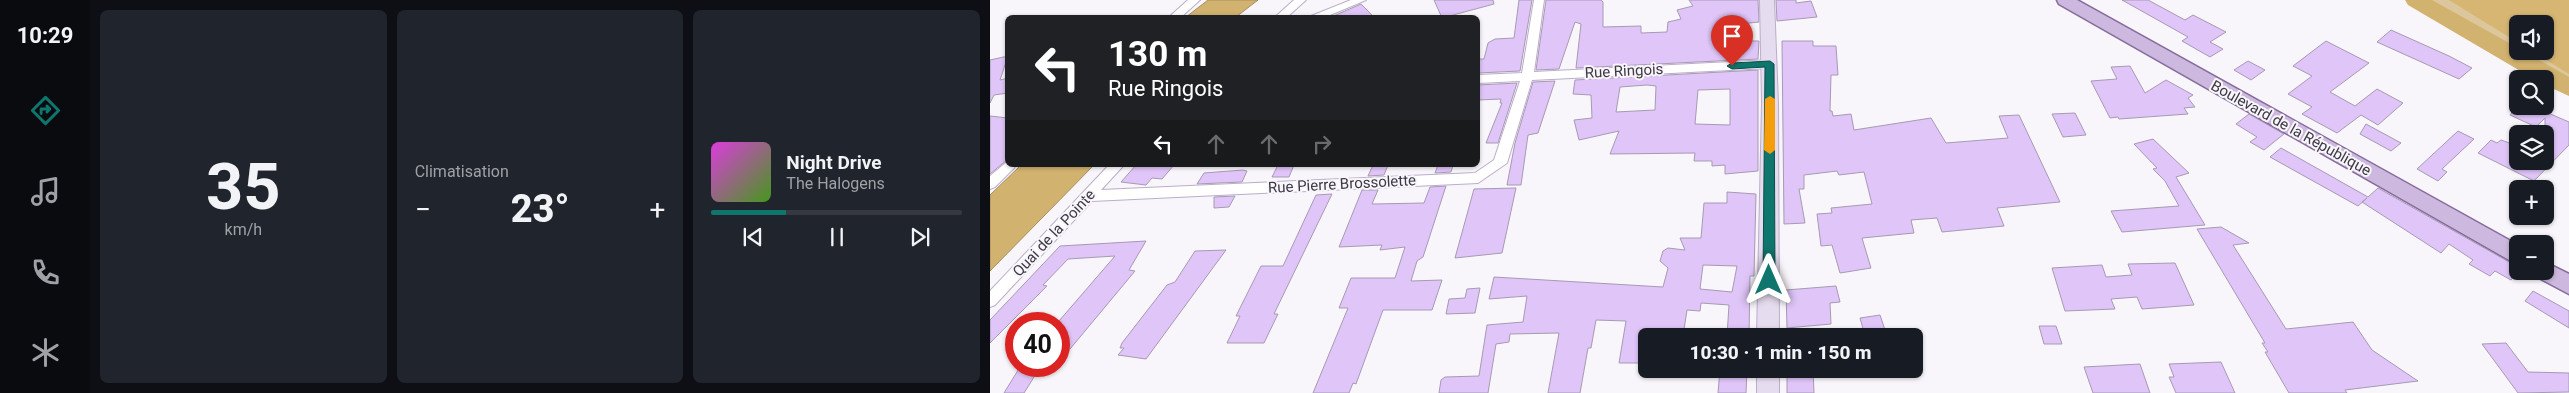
<!DOCTYPE html>
<html lang="fr">
<head>
<meta charset="utf-8">
<style>
  :root { --surface:#171b24; --page:#20242c; --text:#f1f3f6; --muted:#9ea1a6; --line:#363941; --accent:#0f766e }
  body { margin:0; font-family:Roboto,sans-serif; background:var(--page); color:var(--text); height:100vh; display:flex; flex-direction:column; font-size:19px; white-space:nowrap }
  * { box-sizing:border-box; margin:0 }
  p { font-size:16px; color:var(--muted) }
  .icon { flex:none; width:28px; height:28px; fill:none; stroke:currentColor; stroke-width:2; stroke-linecap:round; stroke-linejoin:round }
  .map { position:relative; flex:1; overflow:hidden }
  .drawer { display:flex; flex-direction:column; gap:10px; padding:10px; background:#0d0f14; width:900px }
  .drawer>* { flex:none }
  .banner { position:absolute; left:15px; top:15px; width:475px; height:152px; border-radius:8px; box-shadow:0 1px 4px #0004; background:#202124; color:#fff; overflow:hidden }
  .fabs { position:absolute; left:1519px; top:15px; display:grid; gap:10px }
  .fabs a { display:grid; place-items:center; width:45px; height:45px; border-radius:8px; background:var(--surface); box-shadow:0 1px 4px #0004; font-size:25px }
  .speed { position:absolute; left:15px; top:312px; display:flex; gap:10px; font-size:25px; font-weight:700; text-align:center }
  .speed>* { display:grid; place-content:center; width:65px; height:65px; border-radius:50%; background:var(--surface); box-shadow:0 1px 4px #0004; line-height:1 }
  .speed .limit { border:8px solid #d22; background:#fff; color:#111 }
  .pin { position:absolute; display:grid; place-items:center; width:42px; height:42px; color:#fff; margin:-51px -21px; border-radius:50% 50% 50% 0; rotate:-45deg; box-shadow:0 0 5px #0007 }
  .pin .icon { rotate:45deg }
  .me { position:absolute; width:55px; margin:-28px; rotate:0deg; stroke-linejoin:round; filter:drop-shadow(0 0 4px #0008) }
  .turn { display:flex; align-items:center; gap:18px; height:105px; padding:0 20px; font-size:22px }
  .turn .icon { width:65px; height:65px; stroke-width:2.5 }
  .turn b { display:block; font-size:35px; line-height:42px }
  .lanes { display:flex; align-items:center; height:48px; padding:0 20px; background:#0003; justify-content:center; gap:25px; direction:ltr }
  .lanes .off { opacity:.35 }
  .big { font-size:38px; font-weight:800; line-height:1.1 }
  .drawer .card { flex:1; display:flex; flex-direction:column; justify-content:center; gap:8px; min-width:0; padding:0 18px; border-radius:8px; background:var(--page) }
  .drawer .dial { align-items:center; gap:0 }
  .dial b { font-size:65px; line-height:1 }
  .song { display:flex; align-items:center; gap:15px }
  .cover { width:60px; height:60px; border-radius:8px; background:linear-gradient(135deg,hsl(300 70% 55%),hsl(100 70% 35%)) }
  .played { height:5px; border-radius:2px; background:linear-gradient(90deg,var(--accent) 30%,var(--line) 30%) }
  .keys { display:flex; justify-content:space-around; direction:ltr }
  .heat { display:flex; justify-content:space-between; align-items:center; font-size:28px; direction:ltr }
  .drawer .tiles { flex:1; display:grid; gap:10px; grid-template-columns:repeat(3,1fr) }
  .trip { position:absolute; left:648px; top:328px; width:285px; height:50px; border-radius:8px; background:var(--surface); box-shadow:0 1px 4px #0004; font-weight:800; line-height:50px; text-align:center }
  main { display:flex; flex:1; min-height:0 }
  .dock { display:flex; flex-direction:column; width:90px; justify-content:space-around; align-items:center; background:#090b0e; color:var(--muted) }
  .dock .icon { width:35px; height:35px }
  .dock .active { color:var(--accent) }
  .dock b { font-size:22px; color:var(--text) }
  .map>svg:first-child { display:block }
</style>
</head>
<body>
<main>
<nav class="dock">
<b>10:29</b>
<svg class="icon active" aria-label="directions" viewBox="0 0 24 24"><path d="M12 3l9 9-9 9-9-9zM9 14v-3h6M13 9l2 2-2 2"/></svg>
<svg class="icon" aria-label="music" viewBox="0 0 24 24"><path d="M9 18V5l10-2v13"/><circle cx="6" cy="18" r="3"/><circle cx="16" cy="16" r="3"/></svg>
<svg class="icon" aria-label="phone" viewBox="0 0 24 24"><path d="M5 4h4l2 5-3 2q2 4 5 5l2-3 5 2v4C11 20 4 13 5 4z"/></svg>
<svg class="icon" aria-label="climate" viewBox="0 0 24 24"><path d="M12 3v18M4 7l16 10M4 17L20 7"/></svg>
</nav>
<section class="drawer">
<div class="tiles">
<div class="card dial"><b>35</b><p>km/h</p></div>
<div class="card"><p>Climatisation</p>
<div class="heat"><a>−</a><b class="big">23°</b><a>+</a></div>
</div>
<div class="card">
<div class="song"><i class="cover"></i><div><b>Night Drive</b><p>The Halogens</p></div></div>
<div class="played"></div>
<div class="keys"><svg class="icon" aria-label="previous" viewBox="0 0 24 24"><path d="M18 5L8 12l10 7zM5 5v14"/></svg><svg class="icon" aria-label="pause" viewBox="0 0 24 24"><path d="M8 5v14M16 5v14"/></svg><svg class="icon" aria-label="next" viewBox="0 0 24 24"><path d="M6 5l10 7-10 7zM19 5v14"/></svg></div>
</div>
</div>
</section>
<div class="map">
<svg width="1579" height="393" viewBox="0 0 1579 393">
  <rect width="100%" height="100%" fill="#f8f5fb"/>
  <path fill="#dbc79b" fill-rule="evenodd" d="M1416 0H1579V94ZM1528 24H1555V51H1528Z"/>
  <path fill="#d6b672" d="M1459 0H1579V74L1542 51H1555V24H1528L1527 42Z"/>
  <path fill="#d2b26f" stroke="#a68e62" d="M218 0H268L246 17H196Z
    M31 165H104L0 271V195Z"/>
  <g fill="none" stroke-linecap="round" stroke-linejoin="round">
    <path fill="#d2b26f" fill-rule="evenodd" d="M1415 0H1442L1528 48V51H1533L1579 77V96L1555 85V79H1544L1418 5Z"/>
  </g>
  <path fill="#dfc5f8" stroke="#a79ab3" fill-rule="evenodd" d="M444 0H503L504 4 452 18Z
    M529 0H542L530 71 488 73V59H494L498 43 505 39 524 38Z
    M556 0H611L613 2V27L651 26V33L677 32 678 22 691 19 687 10 703 6 699 0H768L769 22 740 25V41H769L768 59 586 68 591 24 585 22 569 69 546 70Z
    M786 0H806V3L821 1 827 17 787 21Z
    M1132 0H1158L1195 20 1203 15 1236 32 1220 42 1233 49 1220 57 1192 41 1198 37Z
    M371 4 385 18H339Z
    M1401 30 1459 56 1482 68 1469 79 1387 42Z
    M792 41H823V46H846L848 75H841L840 111H842L843 116 861 114 864 130 941 118 956 143 1018 138 1009 116 1029 115 1070 202 1007 208 1014 226 952 232 947 218 921 220 924 233 872 238 881 268 850 273 842 245 831 246 827 214 842 213 841 208 882 204 874 172 849 175 847 171 814 175V189H809L815 223 794 224Z
    M1336 41 1379 63 1340 92 1365 106 1387 89 1413 103 1388 125 1371 115 1347 133 1312 114 1322 107 1298 94 1322 76 1303 66Z
    M18 56 10 80 18 78V93L4 95 0 103V60Z
    M1258 61 1275 70 1261 80 1244 70Z
    M1140 66 1155 93 1176 80 1203 95 1198 98 1205 107 1194 108 1198 114 1129 119 1128 117 1120 118 1101 81 1127 79 1121 67Z
    M768 70V171L735 174V165L722 166V161H704L705 153 620 154 629 131 589 140 584 120 602 118 601 95 583 94 585 80ZM657 85 666 86 665 110 626 112 630 87ZM740 89V125L705 124 708 90Z
    M565 81 548 133 538 135 531 185H517L525 143 543 82Z
    M527 83 508 143H496L512 103H510L511 99 488 100V85Z
    M1528 106H1542L1579 122V145L1544 181 1488 153 1501 140 1507 143 1511 140 1528 146V161H1555V118L1546 127 1520 115Z
    M1085 113 1096 135 1073 137 1062 114Z
    M1259 114 1294 134 1274 150 1260 142 1267 137 1246 124Z
    M0 116 18 118V159L0 174Z
    M1376 124 1411 143 1401 151 1370 134Z
    M1468 131 1484 139 1452 169 1457 172 1448 181 1427 169Z
    M1163 139 1199 173 1186 177 1215 225 1132 232 1121 211 1189 206 1175 181 1163 169 1167 168 1144 144Z
    M1291 148 1378 197 1388 188 1528 267V271L1521 280 1505 271 1500 276 1479 264 1483 260 1459 244 1451 253 1372 202 1377 198 1368 206 1280 157Z
    M146 165H184L172 179 162 178 156 185 131 182Z
    M288 165H304L299 177H282Z
    M383 165H398L394 175 378 176Z
    M448 165H463L461 172 445 173Z
    M253 170 257 171 252 182 207 184 214 173Z
    M456 186 433 257 427 261 421 281 452 280 442 310H393L366 384 363 383 359 393H323L358 308H349L361 278H405L415 247 390 250 392 245 349 247 372 190H388L382 204 434 203 440 187Z
    M526 188 512 253 465 258 484 189Z
    M737 192 766 194 764 276H760L759 336H737L739 305 711 303 710 311 697 310 693 336H656V363H629L636 321 606 320 601 348H598L590 393H558L569 333 520 334 519 342 506 344 498 393H449L451 380 455 377 489 376 497 325 533 322 537 296 499 299 504 277 673 287 678 268 670 261 673 251 678 248 695 250 690 238H711L714 203H737ZM713 265 747 266 742 292 710 289Z
    M342 194 284 314H288L274 343H237L250 316H246L271 266H293L326 195Z
    M245 196 239 207 224 208V197Z
    M1231 227 1259 243 1243 245 1296 329 1363 322 1382 350 1428 381 1355 390 1357 393H1299L1275 352H1278L1272 343H1275L1207 229Z
    M156 241 139 270 145 271 80 349 69 348V321L125 256 78 259 53 285 57 286 0 343V320L70 246Z
    M236 250 156 359 128 355 134 348H130L132 343 177 285 185 282 205 251Z
    M1185 263 1204 305 1152 309 1147 297 1121 299 1125 309 1075 311 1062 268 1112 265 1116 277 1142 275 1138 264Z
    M846 286 850 302 840 303 841 324 797 328 796 290Z
    M490 288 485 313 456 314 459 299 475 298 477 289Z
    M1543 291 1579 311V328L1535 301Z
    M890 315 897 336H875L870 318Z
    M1049 326H1066L1072 344H1054Z
    M1516 343 1538 372 1579 373V392L1528 393 1492 344Z
    M1231 362 1245 393H1186L1179 377H1184L1179 364Z
    M1150 364 1160 393H1103L1094 367Z
    M51 366 34 393H14L30 367Z
    M730 369H757L756 393H728Z
    M797 369H823L824 393H797Z"/>
  <g fill="none" stroke-linecap="round" stroke-linejoin="round">
    <g stroke="#bbaec8" stroke-width="2">
      <path id="street" d="M198 0H210L190 18H178Z
        M304 0H316L296 18H284Z
        M361 0H376L333 18H316Z
        M544 0H554L544 72 780 60 786 64 780 68 542 80 517 163 488 183 102 201 5 305 0 307V291L119 165H134L111 190 485 173 504 160 530 81 488 83V75L532 73Z
        M18 161V165H26L24 168 5 187 0 189V176Z"/>
    </g>
    <g stroke="#bbaec8" stroke-width="2">
      <path id="secondary" d="M770 0H784L788 103 789 336H767L772 103Z
        M767 369H789V393H767Z"/>
    </g>
    <g stroke="#856d9b" stroke-width="3">
      <path id="primary" d="M1067 0H1087L1528 245V265L1069 4Z
        M1555 262 1579 274V294L1547 277 1544 271H1555Z"/>
    </g>
    <use href="#street" fill="#fff" fill-rule="evenodd"/>
    <use href="#secondary" fill="#e6dcef" fill-rule="evenodd"/>
    <use href="#primary" fill="#cdb8df" fill-rule="evenodd"/>
  </g>
  <path fill="#0f766e" stroke="#0a4d48" d="M780 61 784 64 785 280 779 285 773 280 775 67 742 69 737 66 742 63Z"/>
  <path fill="#f59e0b" d="M780 96 785 99V150L780 154 774 150 775 99Z"/>
  <g text-anchor="middle" stroke-width="4" stroke-linejoin="round" paint-order="stroke">
    <g font-size="15" fill="#3e3944" stroke="#f8f5fb">
      <text transform="translate(634 71) rotate(-3)" y="5">Rue Ringois</text>
      <text transform="translate(1301 128) rotate(29)" y="5">Boulevard de la République</text>
      <text transform="translate(352 184) rotate(-3)" y="5">Rue Pierre Brossolette</text>
      <text transform="translate(64 233) rotate(-47)" y="5">Quai de la Pointe</text>
    </g>
  </g>
</svg>
<div class="fabs">
<a><svg class="icon" aria-label="sound" viewBox="0 0 24 24"><path d="M4 9h4l5-4v14l-5-4H4zM17 9q2 3 0 6"/></svg></a>
<a><svg class="icon" aria-label="search" viewBox="0 0 24 24"><circle cx="10" cy="10" r="6"/><path d="M15 15l6 6"/></svg></a>
<a><svg class="icon" aria-label="layers" viewBox="0 0 24 24"><path d="M12 4l9 5-9 5-9-5zM3 14l9 5 9-5"/></svg></a>
<a>+</a>
<a>−</a>
</div>
<div class="speed"><div class="limit">40</div></div>
<div class="pin" style="left:742px;top:66px;background:#d93025"><svg class="icon" aria-label="arrive" viewBox="0 0 24 24"><path d="M6 21V4h12l-3 4 3 4H6"/></svg></div>
<svg class="me" style="left:779px;top:280px" viewBox="-20 -20 40 40"><path d="M0-17L14 15 0 8-14 15z" fill="#0f766e" stroke="#fff" stroke-width="4"/></svg>
<div class="trip">10:30 · 1 min · 150 m</div>
<div class="banner">
<div class="turn"><svg class="icon" aria-label="left" viewBox="0 0 24 24"><path d="M17 20v-9H6M10 6l-5 5 5 5"/></svg><div><b>130 m</b>Rue Ringois</div></div>
<div class="lanes"><svg class="icon" aria-label="left" viewBox="0 0 24 24"><path d="M17 20v-9H6M10 6l-5 5 5 5"/></svg><svg class="icon off" aria-label="ahead" viewBox="0 0 24 24"><path d="M12 20V5M6 11l6-6 6 6"/></svg><svg class="icon off" aria-label="ahead" viewBox="0 0 24 24"><path d="M12 20V5M6 11l6-6 6 6"/></svg><svg class="icon off" aria-label="right" viewBox="0 0 24 24"><path d="M7 20v-9h11M14 6l5 5-5 5"/></svg></div>
</div>
</div>
</main>
</body>
</html>
